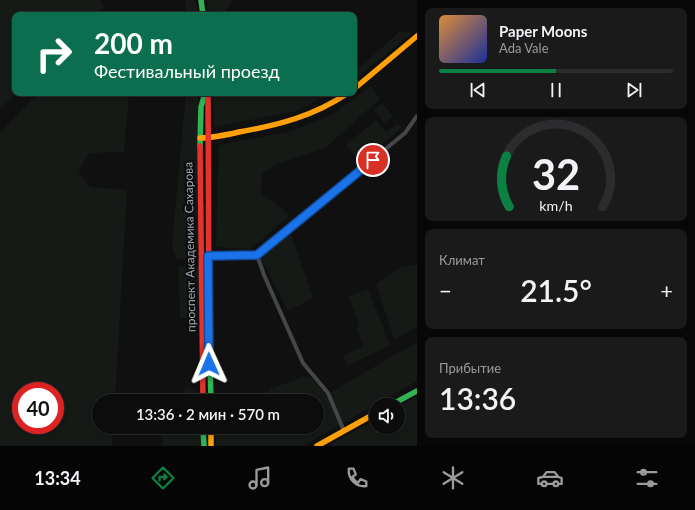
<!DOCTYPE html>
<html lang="ru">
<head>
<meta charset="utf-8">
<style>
  :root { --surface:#0c0c0d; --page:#1a1a1b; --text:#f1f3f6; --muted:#9a9b9d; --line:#2c2c2e; --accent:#0b8043 }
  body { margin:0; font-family:Lato,sans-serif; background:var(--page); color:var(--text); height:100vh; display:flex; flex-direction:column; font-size:15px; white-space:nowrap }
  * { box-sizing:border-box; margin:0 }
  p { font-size:13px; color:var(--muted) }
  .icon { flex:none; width:22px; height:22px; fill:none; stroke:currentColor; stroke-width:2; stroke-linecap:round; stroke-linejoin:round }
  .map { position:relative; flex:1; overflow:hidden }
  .details { display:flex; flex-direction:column; gap:8px; padding:8px; background:#070707; width:278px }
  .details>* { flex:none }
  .banner { position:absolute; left:12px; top:12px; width:345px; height:84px; border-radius:8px; box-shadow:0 2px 6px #0003,0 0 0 1px var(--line); background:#0b6e4f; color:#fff; overflow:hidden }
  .fabs { position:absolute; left:369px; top:398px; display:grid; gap:8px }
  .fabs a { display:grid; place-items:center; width:36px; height:36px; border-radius:50%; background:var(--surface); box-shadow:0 2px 6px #0003,0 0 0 1px var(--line); font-size:20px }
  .speed { position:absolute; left:12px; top:382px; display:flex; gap:8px; font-size:20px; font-weight:700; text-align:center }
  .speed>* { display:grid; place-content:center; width:52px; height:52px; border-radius:50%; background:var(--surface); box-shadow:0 2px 6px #0003,0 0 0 1px var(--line); line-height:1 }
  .speed .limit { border:6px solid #d22; background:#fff; color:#111 }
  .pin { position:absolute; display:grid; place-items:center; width:34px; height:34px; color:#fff; margin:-17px; border:2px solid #fff; border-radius:50%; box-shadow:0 1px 4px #0007 }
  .me { position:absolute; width:44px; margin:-22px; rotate:359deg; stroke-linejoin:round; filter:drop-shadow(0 0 3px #0008) }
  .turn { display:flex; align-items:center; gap:14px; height:84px; padding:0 16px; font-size:18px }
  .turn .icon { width:52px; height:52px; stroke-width:2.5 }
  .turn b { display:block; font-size:28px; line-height:34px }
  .big { font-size:30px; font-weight:600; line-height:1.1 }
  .details .tile { flex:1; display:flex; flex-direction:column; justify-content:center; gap:6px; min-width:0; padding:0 14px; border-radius:8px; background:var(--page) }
  .details .dial { align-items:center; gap:0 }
  .dial svg { height:104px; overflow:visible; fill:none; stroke:var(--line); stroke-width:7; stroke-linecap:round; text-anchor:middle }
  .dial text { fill:var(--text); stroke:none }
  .song { display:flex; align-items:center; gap:12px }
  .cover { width:48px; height:48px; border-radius:6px; background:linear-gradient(135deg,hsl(30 70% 55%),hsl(230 70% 35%)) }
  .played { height:4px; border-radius:2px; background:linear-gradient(90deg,var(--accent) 50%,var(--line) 50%) }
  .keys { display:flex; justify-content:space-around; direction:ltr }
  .heat { display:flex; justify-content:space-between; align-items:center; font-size:22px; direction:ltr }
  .trip { position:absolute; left:92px; top:394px; width:232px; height:40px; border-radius:20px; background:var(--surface); box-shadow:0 2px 6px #0003,0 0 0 1px var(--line); font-weight:600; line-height:40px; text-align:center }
  .tab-bar { display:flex; height:64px; justify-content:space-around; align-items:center; background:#050505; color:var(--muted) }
  .tab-bar .icon { width:28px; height:28px }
  .tab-bar .on { color:var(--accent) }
  .tab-bar b { font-size:18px; color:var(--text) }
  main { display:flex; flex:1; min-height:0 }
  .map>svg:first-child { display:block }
</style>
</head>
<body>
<main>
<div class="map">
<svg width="417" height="446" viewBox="0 0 417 446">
  <rect width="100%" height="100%" fill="#101011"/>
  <path fill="#151a16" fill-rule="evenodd" d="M0 0H100L104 8 96 15H15V93H16L0 109Z
    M185 0H195L200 15H186Z
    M206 0H233L223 15H210Z
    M400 31 412 33 354 80V73Z
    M371 86 380 99 325 148 277 164 262 174 261 193 290 215 251 249 216 247 219 145 288 132 332 115Z
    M39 93H129L124 152 90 153 78 171 90 187 127 190 115 401H99V427H113L112 446H0V133ZM21 391H55V425H21Z
    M186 93H198L199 252 191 260 176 259 172 245Z
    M213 93H332L296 111 214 127Z
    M382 103 393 116 384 123 374 110Z
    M376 120 386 132 398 123 402 128 360 162 346 145Z
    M203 148H204L205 197H203Z
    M203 203H205L206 272H204Z
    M291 234 313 298 288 311 260 256Z
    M417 264V327L394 339 376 284 401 267Z
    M178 267H202L197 317 180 318Z
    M368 289 390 345 347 366 343 356 363 346 357 329 359 326 349 296Z
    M417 342V381L303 446H216V427H317V401H261L270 389 306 376 314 380 326 395Z
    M188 387 199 392 200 401H175L176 398Z
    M417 396V446H328L376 419V427H398V407Z
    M165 427H201V446H162V437Z"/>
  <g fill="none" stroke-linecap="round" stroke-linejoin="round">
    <path stroke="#454649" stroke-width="4" d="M208 255H257L405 133 417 116
      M257 255 264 275 303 363 328 393 344 431"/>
    <path stroke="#30b455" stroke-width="5.5" d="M201 0 203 15
      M200 146 201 107 205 93
      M209 327 211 401
      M391 405 417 391
      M203 427 204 446"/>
    <path stroke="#ff9f0a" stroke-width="5.5" d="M354 89 417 36
      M200 138C213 138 226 135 239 132 279 125 314 116 348 93
      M211 427V446
      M317 446 376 413"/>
    <path stroke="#e5322d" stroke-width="5.5" d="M208 93 209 327
      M200 146 203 401"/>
  </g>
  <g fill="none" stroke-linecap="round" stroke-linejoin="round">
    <g stroke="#114b97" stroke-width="10">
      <path id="route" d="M209 364 208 256 257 255 373 160"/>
    </g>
    <use href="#route" stroke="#1a73e8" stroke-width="7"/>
  </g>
  <g text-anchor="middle" stroke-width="4" stroke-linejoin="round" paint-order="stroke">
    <g font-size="12" fill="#a0a6b3" stroke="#0b0b0c">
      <text transform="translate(190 247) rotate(-91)" y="4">проспект Академика Сахарова</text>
    </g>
  </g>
</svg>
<div class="fabs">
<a><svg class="icon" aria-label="sound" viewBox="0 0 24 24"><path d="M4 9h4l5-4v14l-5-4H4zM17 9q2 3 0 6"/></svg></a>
</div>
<div class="speed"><div class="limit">40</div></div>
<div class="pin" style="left:373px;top:160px;background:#d93025"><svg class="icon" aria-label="arrive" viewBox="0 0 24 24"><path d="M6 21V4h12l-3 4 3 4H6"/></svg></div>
<svg class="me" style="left:209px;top:364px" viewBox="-20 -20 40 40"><path d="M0-17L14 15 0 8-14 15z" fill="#1a73e8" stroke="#fff" stroke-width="4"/></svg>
<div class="trip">13:36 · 2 мин · 570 m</div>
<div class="banner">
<div class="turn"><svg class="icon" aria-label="right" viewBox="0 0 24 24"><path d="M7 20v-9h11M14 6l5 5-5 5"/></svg><div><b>200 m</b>Фестивальный проезд</div></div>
</div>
</div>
<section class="details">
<div class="tile">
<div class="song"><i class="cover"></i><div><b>Paper Moons</b><p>Ada Vale</p></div></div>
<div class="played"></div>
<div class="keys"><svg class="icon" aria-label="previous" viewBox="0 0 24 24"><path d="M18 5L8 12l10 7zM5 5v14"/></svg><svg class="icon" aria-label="pause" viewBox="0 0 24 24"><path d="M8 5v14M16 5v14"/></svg><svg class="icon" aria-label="next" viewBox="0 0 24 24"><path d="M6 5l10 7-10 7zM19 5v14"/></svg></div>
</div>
<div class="tile dial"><svg viewBox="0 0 100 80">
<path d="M14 69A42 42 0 1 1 86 69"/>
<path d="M14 69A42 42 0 0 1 12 30" stroke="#0b8043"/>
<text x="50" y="56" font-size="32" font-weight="700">32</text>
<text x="50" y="72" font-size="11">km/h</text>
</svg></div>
<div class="tile"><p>Климат</p>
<div class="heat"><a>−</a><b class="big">21.5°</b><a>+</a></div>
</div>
<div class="tile"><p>Прибытие</p><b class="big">13:36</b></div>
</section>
</main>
<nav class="tab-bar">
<b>13:34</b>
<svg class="icon on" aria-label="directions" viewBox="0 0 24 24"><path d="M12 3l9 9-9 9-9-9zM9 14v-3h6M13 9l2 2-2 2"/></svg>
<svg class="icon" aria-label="music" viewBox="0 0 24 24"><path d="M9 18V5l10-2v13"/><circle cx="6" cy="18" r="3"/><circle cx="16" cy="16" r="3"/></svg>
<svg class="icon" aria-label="phone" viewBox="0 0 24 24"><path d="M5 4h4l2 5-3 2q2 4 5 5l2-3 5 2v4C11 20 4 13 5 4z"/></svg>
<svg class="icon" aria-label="climate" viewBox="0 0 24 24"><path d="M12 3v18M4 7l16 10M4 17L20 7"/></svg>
<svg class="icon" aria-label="car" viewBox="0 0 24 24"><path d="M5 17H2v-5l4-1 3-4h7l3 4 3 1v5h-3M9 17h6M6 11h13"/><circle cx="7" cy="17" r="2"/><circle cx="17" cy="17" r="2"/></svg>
<svg class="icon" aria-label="filters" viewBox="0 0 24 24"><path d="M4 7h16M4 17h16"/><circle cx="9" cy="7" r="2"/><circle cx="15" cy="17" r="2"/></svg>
</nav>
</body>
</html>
